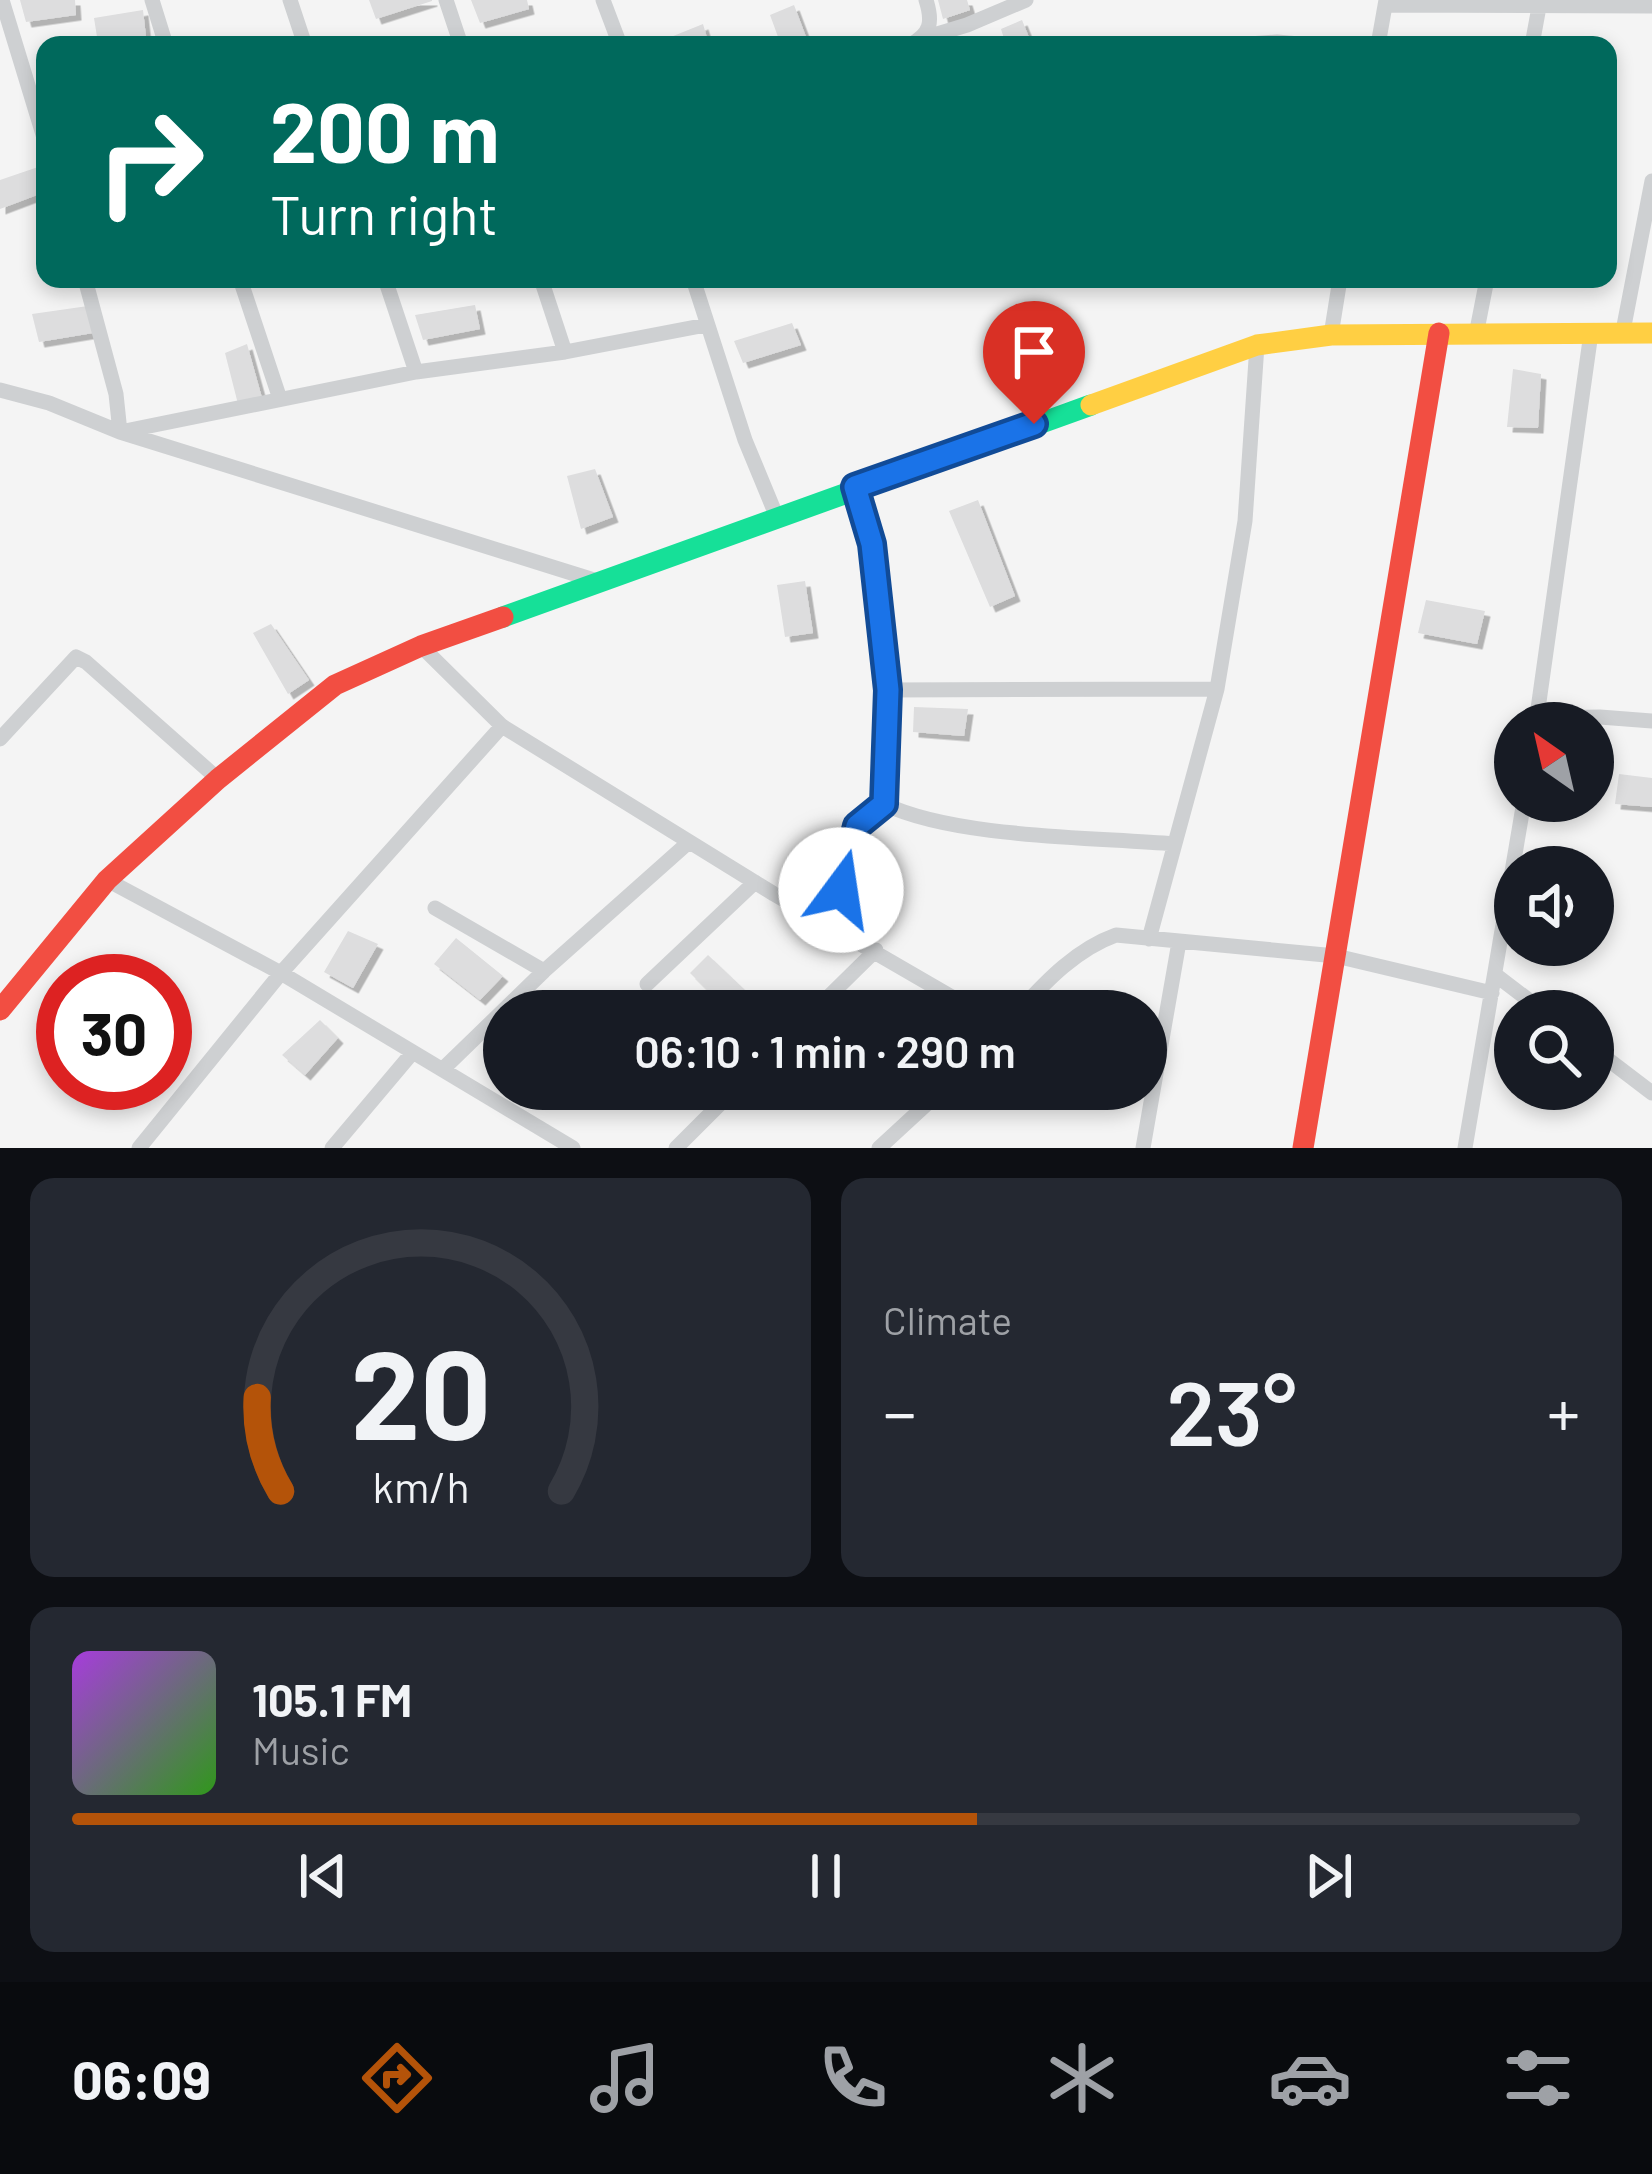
<!DOCTYPE html>
<html lang="en">
<head>
<meta charset="utf-8">
<style>
  :root { --surface:#171b24; --page:#242831; --text:#f1f3f6; --muted:#9ea1a6; --line:#363941; --accent:#b45309 }
  body { margin:0; font-family:Barlow,sans-serif; background:var(--page); color:var(--text); height:100vh; display:flex; flex-direction:column; font-size:45px; white-space:nowrap }
  * { box-sizing:border-box; margin:0 }
  p { font-size:39px; color:var(--muted) }
  .icon { flex:none; width:66px; height:66px; fill:none; stroke:currentColor; stroke-width:2; stroke-linecap:round; stroke-linejoin:round }
  .map { position:relative; height:1148px; overflow:hidden }
  .side { display:flex; flex-direction:column; gap:30px; padding:30px; background:#0d0f14; flex:1 }
  .side>* { flex:none }
  .hud { position:absolute; left:36px; top:36px; width:1581px; height:252px; border-radius:24px; box-shadow:0 6px 18px #0003; background:#00695c; color:#fff; overflow:hidden }
  .needle { width:78px; rotate:326deg }
  .buttons { position:absolute; left:1494px; top:702px; display:grid; gap:24px }
  .buttons a { display:grid; place-items:center; width:120px; height:120px; border-radius:50%; background:var(--surface); box-shadow:0 6px 18px #0003; font-size:60px }
  .speed { position:absolute; left:36px; top:954px; display:flex; gap:24px; font-size:60px; font-weight:700; text-align:center }
  .speed>* { display:grid; place-content:center; width:156px; height:156px; border-radius:50%; background:var(--surface); box-shadow:0 6px 18px #0003; line-height:1 }
  .speed .limit { border:18px solid #d22; background:#fff; color:#111 }
  .pin { position:absolute; display:grid; place-items:center; width:102px; height:102px; color:#fff; margin:-123px -51px; border-radius:50% 50% 50% 0; rotate:-45deg; box-shadow:0 0 12px #0007 }
  .pin .icon { rotate:45deg }
  .me { position:absolute; width:132px; margin:-66px; rotate:14deg; stroke-linejoin:round; filter:drop-shadow(0 0 9px #0008) }
  .turn { display:flex; align-items:center; gap:42px; height:252px; padding:0 36px; font-size:54px }
  .turn .icon { width:156px; height:156px; stroke-width:2.5 }
  .turn b { display:block; font-size:84px; line-height:102px }
  .big { font-size:90px; font-weight:600; line-height:1.1 }
  .side .widget { flex:1; display:flex; flex-direction:column; justify-content:center; gap:18px; min-width:0; padding:0 42px; border-radius:24px; background:var(--page) }
  .side .dial { align-items:center; gap:0 }
  .dial svg { height:312px; overflow:visible; fill:none; stroke:var(--line); stroke-width:7; stroke-linecap:round; text-anchor:middle }
  .dial text { fill:var(--text); stroke:none }
  .song { display:flex; align-items:center; gap:36px }
  .cover { width:144px; height:144px; border-radius:18px; background:linear-gradient(135deg,hsl(280 70% 55%),hsl(110 70% 35%)) }
  .played { height:12px; border-radius:6px; background:linear-gradient(90deg,var(--accent) 60%,var(--line) 60%) }
  .keys { display:flex; justify-content:space-around; direction:ltr }
  .heat { display:flex; justify-content:space-between; align-items:center; font-size:66px; direction:ltr }
  .side .tiles { flex:1; display:grid; gap:30px; grid-template-columns:1fr 1fr }
  .widget:last-child { grid-column:span 2 }
  .trip { position:absolute; left:483px; top:990px; width:684px; height:120px; border-radius:60px; background:var(--surface); box-shadow:0 6px 18px #0003; font-weight:600; line-height:120px; text-align:center }
  .menu { display:flex; height:192px; justify-content:space-around; align-items:center; background:#090b0e; color:var(--muted) }
  .menu .icon { width:84px; height:84px }
  .menu .selected { color:var(--accent) }
  .menu b { font-size:54px; color:var(--text) }
  .map>svg:first-child { display:block }
</style>
</head>
<body>
<div class="map">
<svg width="1652" height="1148" viewBox="0 0 1652 1148">
  <defs>
    <filter id="shadow"><feDropShadow dx="5.5" dy="5.5" stdDeviation="0" flood-color="#0004"/></filter>
  </defs>
  <rect width="100%" height="100%" fill="#f4f4f4"/>
  <path fill="#ddddde" filter="url(#shadow)" d="M20 0H75L76 15 26 22Z
    M369 0H432V1L376 19Z
    M471 0H527L529 9 480 23Z
    M938 0H967L970 10 943 19Z
    M794 5 809 45H781L770 15Z
    M143 10 146 37 98 43 94 18Z
    M1022 20 1032 45H1006L1001 29Z
    M703 24 709 45H651Z
    M41 166 45 192 0 209V180Z
    M475 305 480 329 423 340 415 315Z
    M88 306 93 333 39 342 32 314Z
    M792 323 801 345 743 363 734 341Z
    M247 344 262 398 238 404 225 353Z
    M1513 369 1541 374 1538 428 1507 427Z
    M595 469 613 517 581 529 567 476Z
    M978 500 1015 596 990 607 949 511Z
    M805 581 813 633 785 637 777 585Z
    M1426 600 1485 611 1477 644 1418 633Z
    M271 624 309 680 288 694 253 633Z
    M914 707 968 709 964 736 913 732Z
    M1619 774 1652 778V807L1615 804Z
    M348 931 378 944 353 988 324 972Z
    M456 938 503 976 480 1000 434 964Z
    M708 955 749 994 728 1011 690 973Z
    M320 1020 338 1038 305 1075 282 1055Z"/>
  <g fill="none" stroke-linecap="round" stroke-linejoin="round">
    <path stroke="#ced0d2" stroke-width="15" d="M2 0 45 141
      M152 0 166 45
      M290 0 305 45
      M446 0 461 45
      M603 0 620 45
      M1385 5 1652 6
      M924 38 967 25 1026 0
      M910 45C931 34 933 22 926 0
      M1236 45 1277 42 1310 45
      M1378 45 1386 0
      M1532 45 1539 7
      M85 279 116 394 120 432 416 372 565 352 706 325
      M240 279 280 399
      M385 279 416 372
      M541 279 565 352
      M693 279 745 440 776 515
      M1623 331 1652 181
      M1331 335 1340 279
      M1476 335 1487 279
      M0 390 49 403 120 432 597 581
      M855 487 872 544 888 690 884 804
      M421 646 502 726 774 894 976 1011
      M888 690 1217 689
      M1536 718 1600 717 1652 721
      M1536 723 1591 333
      M0 739 76 657 86 662 218 779
      M884 804C956 838 1091 837 1174 844
      M107 880 281 973 573 1148
      M435 908 544 971
      M832 926 857 826 884 804
      M1149 939 1217 689 1245 521 1257 345
      M1497 976 1543 1011
      M647 984 755 882
      M814 1011 876 950
      M1019 1011C1047 980 1077 949 1116 935L1336 956 1492 993
      M1593 1048 1652 1093
      M443 1069 544 971 689 842
      M139 1148 281 973 502 726
      M332 1148 413 1052
      M676 1148 735 1089
      M879 1148 943 1089
      M1143 1148 1179 942
      M1465 1148 1524 801"/>
    <path stroke="#16e098" stroke-width="21" d="M503 617 1091 405"/>
    <path stroke="#ffcf43" stroke-width="21" d="M1091 405 1257 345 1331 335 1652 333"/>
    <path stroke="#f24e42" stroke-width="21" d="M0 1010 107 880 218 779 335 685 421 646 503 617
      M1303 1148 1439 333"/>
  </g>
  <g fill="none" stroke-linecap="round" stroke-linejoin="round">
    <g stroke="#114b97" stroke-width="30">
      <path id="route" d="M841 890 857 826 884 804 888 690 872 544 855 487 1034 424"/>
    </g>
    <use href="#route" stroke="#1a73e8" stroke-width="21"/>
  </g>
</svg>
<div class="buttons">
<a><svg class="needle" viewBox="-14 -14 28 28"><path d="M0-13l5 13h-10z" fill="#e53935"/><path d="M0 13l5-13h-10z" fill="#9ea1a6"/></svg></a>
<a><svg class="icon" aria-label="sound" viewBox="0 0 24 24"><path d="M4 9h4l5-4v14l-5-4H4zM17 9q2 3 0 6"/></svg></a>
<a><svg class="icon" aria-label="search" viewBox="0 0 24 24"><circle cx="10" cy="10" r="6"/><path d="M15 15l6 6"/></svg></a>
</div>
<div class="speed"><div class="limit">30</div></div>
<div class="pin" style="left:1034px;top:424px;background:#d93025"><svg class="icon" aria-label="arrive" viewBox="0 0 24 24"><path d="M6 21V4h12l-3 4 3 4H6"/></svg></div>
<svg class="me" style="left:841px;top:890px" viewBox="-20 -20 40 40"><circle r="19" fill="#fff"/><path d="M0-13L10 11 0 6-10 11z" fill="#1a73e8"/></svg>
<div class="trip">06:10 · 1 min · 290 m</div>
<div class="hud">
<div class="turn"><svg class="icon" aria-label="right" viewBox="0 0 24 24"><path d="M7 20v-9h11M14 6l5 5-5 5"/></svg><div><b>200 m</b>Turn right</div></div>
</div>
</div>
<section class="side">
<div class="tiles">
<div class="widget dial"><svg viewBox="0 0 100 80">
<path d="M14 69A42 42 0 1 1 86 69"/>
<path d="M14 69A42 42 0 0 1 8 45" stroke="#b45309"/>
<text x="50" y="56" font-size="32" font-weight="700">20</text>
<text x="50" y="72" font-size="11">km/h</text>
</svg></div>
<div class="widget"><p>Climate</p>
<div class="heat"><a>−</a><b class="big">23°</b><a>+</a></div>
</div>
<div class="widget">
<div class="song"><i class="cover"></i><div><b>105.1 FM</b><p>Music</p></div></div>
<div class="played"></div>
<div class="keys"><svg class="icon" aria-label="previous" viewBox="0 0 24 24"><path d="M18 5L8 12l10 7zM5 5v14"/></svg><svg class="icon" aria-label="pause" viewBox="0 0 24 24"><path d="M8 5v14M16 5v14"/></svg><svg class="icon" aria-label="next" viewBox="0 0 24 24"><path d="M6 5l10 7-10 7zM19 5v14"/></svg></div>
</div>
</div>
</section>
<nav class="menu">
<b>06:09</b>
<svg class="icon selected" aria-label="directions" viewBox="0 0 24 24"><path d="M12 3l9 9-9 9-9-9zM9 14v-3h6M13 9l2 2-2 2"/></svg>
<svg class="icon" aria-label="music" viewBox="0 0 24 24"><path d="M9 18V5l10-2v13"/><circle cx="6" cy="18" r="3"/><circle cx="16" cy="16" r="3"/></svg>
<svg class="icon" aria-label="phone" viewBox="0 0 24 24"><path d="M5 4h4l2 5-3 2q2 4 5 5l2-3 5 2v4C11 20 4 13 5 4z"/></svg>
<svg class="icon" aria-label="climate" viewBox="0 0 24 24"><path d="M12 3v18M4 7l16 10M4 17L20 7"/></svg>
<svg class="icon" aria-label="car" viewBox="0 0 24 24"><path d="M5 17H2v-5l4-1 3-4h7l3 4 3 1v5h-3M9 17h6M6 11h13"/><circle cx="7" cy="17" r="2"/><circle cx="17" cy="17" r="2"/></svg>
<svg class="icon" aria-label="filters" viewBox="0 0 24 24"><path d="M4 7h16M4 17h16"/><circle cx="9" cy="7" r="2"/><circle cx="15" cy="17" r="2"/></svg>
</nav>
</body>
</html>
